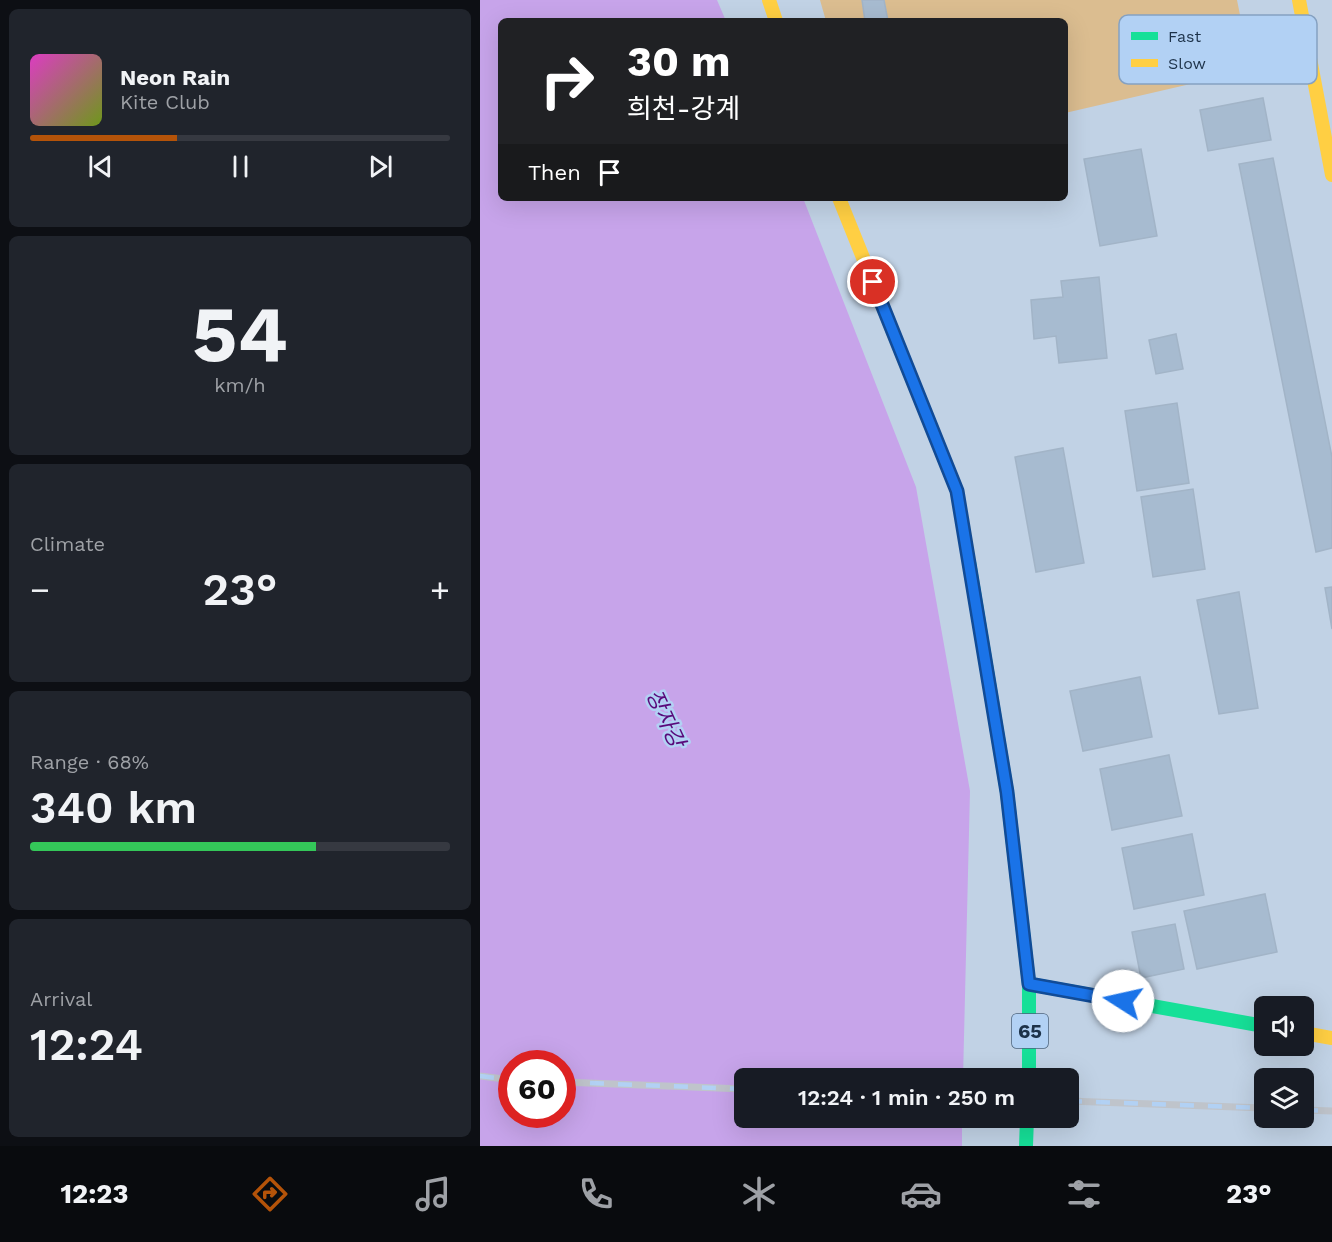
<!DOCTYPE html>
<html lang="en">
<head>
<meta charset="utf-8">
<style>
  :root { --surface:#171b24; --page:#20242c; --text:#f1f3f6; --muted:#9ea1a6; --line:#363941; --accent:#b45309 }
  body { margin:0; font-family:"Work Sans","Noto Sans KR",sans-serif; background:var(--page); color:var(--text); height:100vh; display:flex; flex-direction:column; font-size:22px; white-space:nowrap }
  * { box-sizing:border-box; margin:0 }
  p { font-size:20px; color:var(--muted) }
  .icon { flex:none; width:33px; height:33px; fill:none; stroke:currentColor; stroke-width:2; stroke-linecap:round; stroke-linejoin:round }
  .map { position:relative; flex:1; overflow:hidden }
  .details { display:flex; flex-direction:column; gap:9px; padding:9px; background:#0d0f14; width:480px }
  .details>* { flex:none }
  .top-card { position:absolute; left:18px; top:18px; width:570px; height:183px; border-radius:9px; box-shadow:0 6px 24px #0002; background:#202124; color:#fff; overflow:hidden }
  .controls { position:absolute; left:774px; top:996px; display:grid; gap:12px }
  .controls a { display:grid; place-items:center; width:60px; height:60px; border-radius:9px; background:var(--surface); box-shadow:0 6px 24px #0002; font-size:30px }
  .speed { position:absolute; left:18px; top:1050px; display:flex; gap:12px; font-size:30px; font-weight:700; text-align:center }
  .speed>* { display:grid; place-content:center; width:78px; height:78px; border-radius:50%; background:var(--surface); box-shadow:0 6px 24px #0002; line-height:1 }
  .speed .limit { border:9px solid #d22; background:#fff; color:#111 }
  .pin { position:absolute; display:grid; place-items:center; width:51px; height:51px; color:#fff; margin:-26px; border:3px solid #fff; border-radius:50%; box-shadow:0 2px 6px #0007 }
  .me { position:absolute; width:66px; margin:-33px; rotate:280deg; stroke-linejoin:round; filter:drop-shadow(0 0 4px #0008) }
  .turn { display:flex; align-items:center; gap:21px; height:126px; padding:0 30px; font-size:27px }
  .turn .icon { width:78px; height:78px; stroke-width:2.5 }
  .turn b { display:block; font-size:42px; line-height:51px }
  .then { display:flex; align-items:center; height:57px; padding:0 30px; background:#0003; gap:12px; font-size:22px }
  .big { font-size:45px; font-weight:600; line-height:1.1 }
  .details .tile { flex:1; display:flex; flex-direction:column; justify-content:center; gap:9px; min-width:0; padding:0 21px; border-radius:9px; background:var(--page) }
  .details .dial { align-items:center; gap:0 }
  .dial b { font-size:78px; line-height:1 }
  .song { display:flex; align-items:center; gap:18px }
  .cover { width:72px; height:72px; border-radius:9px; background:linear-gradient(135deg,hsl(310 70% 55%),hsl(80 70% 35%)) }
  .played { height:6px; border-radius:3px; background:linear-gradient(90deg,var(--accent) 35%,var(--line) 35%) }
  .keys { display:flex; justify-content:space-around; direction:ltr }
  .heat { display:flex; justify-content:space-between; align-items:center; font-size:33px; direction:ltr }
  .charge { height:9px; border-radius:4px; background:linear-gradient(90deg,#34c759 68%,var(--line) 0) }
  .trip { position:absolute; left:254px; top:1068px; width:345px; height:60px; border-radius:9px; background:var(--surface); box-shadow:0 6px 24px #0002; font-weight:600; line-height:60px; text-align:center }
  .tab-bar { display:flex; height:96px; justify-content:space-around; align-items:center; background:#090b0e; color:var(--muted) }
  .tab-bar .icon { width:42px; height:42px }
  .tab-bar .on { color:var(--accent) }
  .tab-bar b { font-size:27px; color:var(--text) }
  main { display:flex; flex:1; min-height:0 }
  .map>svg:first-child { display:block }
</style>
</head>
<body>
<main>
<section class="details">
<div class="tile">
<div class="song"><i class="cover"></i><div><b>Neon Rain</b><p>Kite Club</p></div></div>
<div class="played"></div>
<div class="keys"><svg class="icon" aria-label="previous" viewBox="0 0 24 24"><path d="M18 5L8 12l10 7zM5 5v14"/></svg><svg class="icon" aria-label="pause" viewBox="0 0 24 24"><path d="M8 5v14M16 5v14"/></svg><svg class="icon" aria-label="next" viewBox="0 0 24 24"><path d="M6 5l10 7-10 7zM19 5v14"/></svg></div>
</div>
<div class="tile dial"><b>54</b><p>km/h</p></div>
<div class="tile"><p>Climate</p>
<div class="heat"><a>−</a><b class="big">23°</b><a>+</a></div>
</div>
<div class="tile"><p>Range · 68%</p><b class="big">340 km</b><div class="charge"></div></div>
<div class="tile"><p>Arrival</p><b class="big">12:24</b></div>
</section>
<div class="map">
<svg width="852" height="1146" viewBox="0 0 852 1146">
  <rect width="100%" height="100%" fill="#c1d2e5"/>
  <path fill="#dbbd90" d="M340 0H757L771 70 585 113V21H346Z"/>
  <path fill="#c7a4ea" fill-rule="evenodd" d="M0 0H237L246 21H21V198H323L436 487 490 791 483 1078H264V1118H482V1146H0ZM32 1064H82V1114H32Z"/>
  <path fill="#a7bbd0" stroke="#a2b4c7" stroke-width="1.5" d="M382 0H404L408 21H385Z
    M783 98 791 140 728 151 720 110Z
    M661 149 677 236 620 246 604 159Z
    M793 158 852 457V548L836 552 759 164Z
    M619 277 627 358 579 363 576 336 554 339 551 300 583 297 581 281Z
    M696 334 703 369 676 374 669 340Z
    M697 403 709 483 657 491 645 411Z
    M583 448 604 563 556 572 535 457Z
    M713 489 725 569 673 577 661 497Z
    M852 587V629L845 588Z
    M759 592 778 708 739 714 717 600Z
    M660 677 672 737 603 751 590 691Z
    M689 755 702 816 632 830 620 769Z
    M712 834 724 895 654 909 642 848Z
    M785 894 797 952 717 969 704 911Z
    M695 924 704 969 661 978 652 932Z"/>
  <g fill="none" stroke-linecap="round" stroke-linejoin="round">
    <path stroke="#16e098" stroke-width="14" d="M489 562 527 792 549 984
      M549 1078V984L784 1026
      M546 1146 547 1118"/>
    <path stroke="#ffcf43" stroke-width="14" d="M289 0 296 21
      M819 0 852 175
      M359 198 477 491 489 562
      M824 1033 852 1038"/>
    <g stroke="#bfc4cb" stroke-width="7">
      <path id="rail" d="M0 1076 32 1080
        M82 1082 264 1089
        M588 1101 784 1108
        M824 1110 852 1111"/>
    </g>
    <use href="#rail" stroke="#b2d1f4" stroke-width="4.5" stroke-dasharray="14" stroke-linecap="butt"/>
  </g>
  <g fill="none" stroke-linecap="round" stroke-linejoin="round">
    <g stroke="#114b97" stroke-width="15">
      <path id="route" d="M393 282 477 491 527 792 549 984 643 1001"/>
    </g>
    <use href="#route" stroke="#1a73e8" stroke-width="10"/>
  </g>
  <g text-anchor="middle" stroke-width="5" stroke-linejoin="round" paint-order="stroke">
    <rect fill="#b2d1f4" stroke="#4a627c" stroke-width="1.5" x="532" y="1014" width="36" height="34" rx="4.5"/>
    <g font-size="20" font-weight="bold" fill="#1d3249">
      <text x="550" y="1038">65</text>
    </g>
    <g font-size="22" font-style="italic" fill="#59097a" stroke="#b2d1f4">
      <text transform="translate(186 718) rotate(65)" y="8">장자강</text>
    </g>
  </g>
  <rect x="639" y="15" width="198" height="69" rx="9" fill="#b2d1f4" stroke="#85a1c1" stroke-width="1.5"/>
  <rect x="651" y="32" width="27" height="8" fill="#16e098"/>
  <rect x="651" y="59" width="27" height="8" fill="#ffcf43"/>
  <g font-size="16" fill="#1d3249">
    <text x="688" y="42">Fast</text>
    <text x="688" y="69">Slow</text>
  </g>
</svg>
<div class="controls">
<a><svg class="icon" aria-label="sound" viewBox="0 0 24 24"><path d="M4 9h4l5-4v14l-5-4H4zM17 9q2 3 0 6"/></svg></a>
<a><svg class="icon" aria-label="layers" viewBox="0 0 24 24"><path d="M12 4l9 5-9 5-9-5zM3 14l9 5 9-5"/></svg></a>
</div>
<div class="speed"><div class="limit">60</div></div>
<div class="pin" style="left:393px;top:282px;background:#d93025"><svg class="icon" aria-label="arrive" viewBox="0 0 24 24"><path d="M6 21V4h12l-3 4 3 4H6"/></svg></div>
<svg class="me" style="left:643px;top:1001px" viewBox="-20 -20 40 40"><circle r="19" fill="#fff"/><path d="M0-13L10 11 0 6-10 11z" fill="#1a73e8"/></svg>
<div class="trip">12:24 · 1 min · 250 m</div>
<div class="top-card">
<div class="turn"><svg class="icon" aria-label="right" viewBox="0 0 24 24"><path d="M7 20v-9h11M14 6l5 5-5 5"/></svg><div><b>30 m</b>희천-강계</div></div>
<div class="then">Then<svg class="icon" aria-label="arrive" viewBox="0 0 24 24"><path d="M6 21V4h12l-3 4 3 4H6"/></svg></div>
</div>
</div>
</main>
<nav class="tab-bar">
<b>12:23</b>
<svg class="icon on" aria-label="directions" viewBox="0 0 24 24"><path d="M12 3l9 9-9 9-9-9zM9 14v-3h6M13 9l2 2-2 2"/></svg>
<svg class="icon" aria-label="music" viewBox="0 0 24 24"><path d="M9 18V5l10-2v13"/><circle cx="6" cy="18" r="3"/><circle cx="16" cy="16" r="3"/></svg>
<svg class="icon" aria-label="phone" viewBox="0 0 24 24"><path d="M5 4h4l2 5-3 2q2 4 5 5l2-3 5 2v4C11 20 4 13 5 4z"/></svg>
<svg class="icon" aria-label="climate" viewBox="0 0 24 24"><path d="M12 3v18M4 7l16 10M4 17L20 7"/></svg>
<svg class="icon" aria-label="car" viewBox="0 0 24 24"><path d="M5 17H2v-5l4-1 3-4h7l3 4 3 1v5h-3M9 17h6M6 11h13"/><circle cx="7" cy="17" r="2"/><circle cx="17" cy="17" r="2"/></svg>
<svg class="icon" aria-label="filters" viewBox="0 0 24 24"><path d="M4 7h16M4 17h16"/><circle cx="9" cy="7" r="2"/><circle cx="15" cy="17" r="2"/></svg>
<b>23°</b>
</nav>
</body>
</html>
